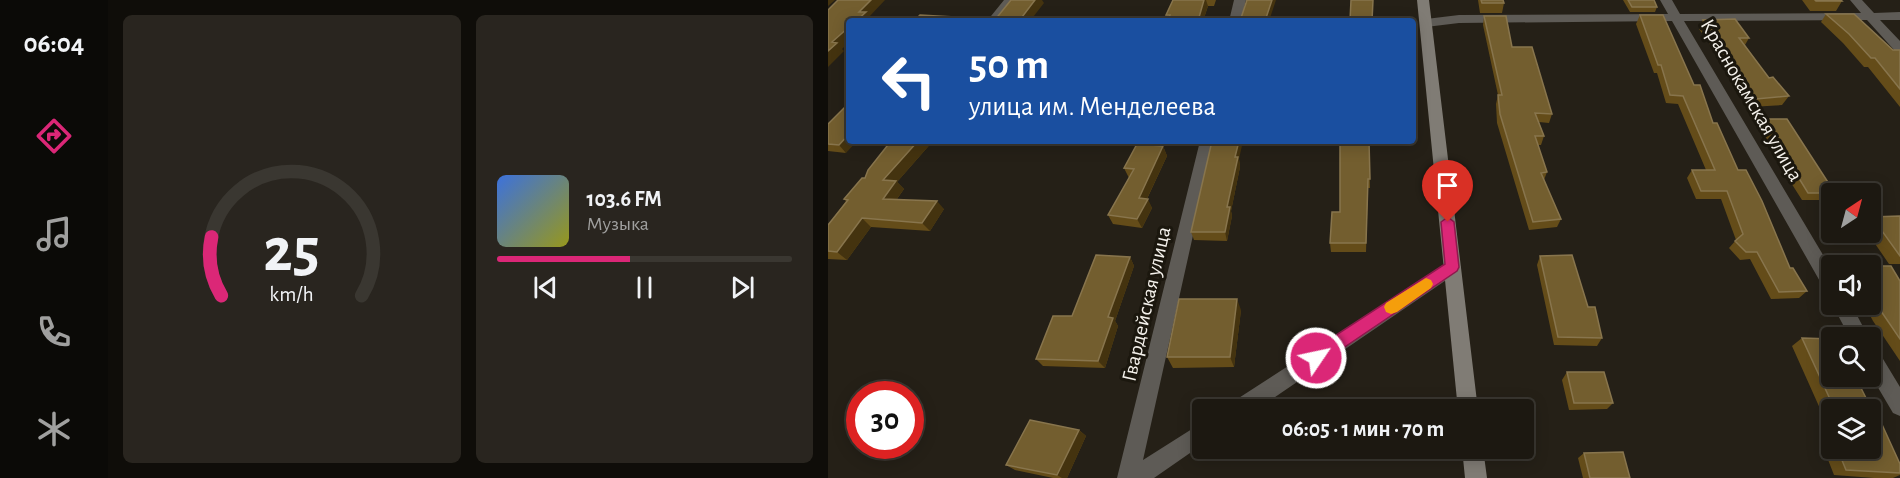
<!DOCTYPE html>
<html lang="ru">
<head>
<meta charset="utf-8">
<style>
  :root { --surface:#1c1811; --page:#29251f; --text:#f1f3f6; --muted:#a0a09f; --line:#3a3731; --accent:#db2777 }
  body { margin:0; font-family:"Alegreya Sans",sans-serif; background:var(--page); color:var(--text); height:100vh; display:flex; flex-direction:column; font-size:22px; white-space:nowrap }
  * { box-sizing:border-box; margin:0 }
  p { font-size:20px; color:var(--muted) }
  .icon { flex:none; width:33px; height:33px; fill:none; stroke:currentColor; stroke-width:2; stroke-linecap:round; stroke-linejoin:round }
  .map { position:relative; flex:1; overflow:hidden }
  .details { display:flex; flex-direction:column; gap:15px; padding:15px; background:#0f0d09; width:720px }
  .details>* { flex:none }
  .banner { position:absolute; left:18px; top:18px; width:570px; height:126px; border-radius:6px; box-shadow:0 3px 15px #0003,0 0 0 2px var(--line); background:#1a4fa0; color:#fff; overflow:hidden }
  .needle { width:39px; rotate:36deg }
  .fabs { position:absolute; left:993px; top:183px; display:grid; gap:12px }
  .fabs a { display:grid; place-items:center; width:60px; height:60px; border-radius:6px; background:var(--surface); box-shadow:0 3px 15px #0003,0 0 0 2px var(--line); font-size:30px }
  .speed { position:absolute; left:18px; top:381px; display:flex; gap:12px; font-size:30px; font-weight:700; text-align:center }
  .speed>* { display:grid; place-content:center; width:78px; height:78px; border-radius:50%; background:var(--surface); box-shadow:0 3px 15px #0003,0 0 0 2px var(--line); line-height:1 }
  .speed .limit { border:9px solid #d22; background:#fff; color:#111 }
  .pin { position:absolute; display:grid; place-items:center; width:51px; height:51px; color:#fff; margin:-62px -26px; border-radius:50% 50% 50% 0; rotate:-45deg; box-shadow:0 0 6px #0007 }
  .pin .icon { rotate:45deg }
  .me { position:absolute; width:66px; margin:-33px; rotate:56deg; stroke-linejoin:round; filter:drop-shadow(0 0 4px #0008) }
  .turn { display:flex; align-items:center; gap:21px; height:126px; padding:0 24px; font-size:27px }
  .turn .icon { width:78px; height:78px; stroke-width:2.5 }
  .turn b { display:block; font-size:42px; line-height:51px }
  .details .tile { flex:1; display:flex; flex-direction:column; justify-content:center; gap:9px; min-width:0; padding:0 21px; border-radius:9px; background:var(--page) }
  .details .dial { align-items:center; gap:0 }
  .dial svg { height:156px; overflow:visible; fill:none; stroke:var(--line); stroke-width:7; stroke-linecap:round; text-anchor:middle }
  .dial text { fill:var(--text); stroke:none }
  .song { display:flex; align-items:center; gap:18px }
  .cover { width:72px; height:72px; border-radius:9px; background:linear-gradient(135deg,hsl(220 70% 55%),hsl(60 70% 35%)) }
  .played { height:6px; border-radius:3px; background:linear-gradient(90deg,var(--accent) 45%,var(--line) 45%) }
  .keys { display:flex; justify-content:space-around; direction:ltr }
  .details .tiles { flex:1; display:grid; gap:15px; grid-template-columns:repeat(2,1fr) }
  .trip { position:absolute; left:364px; top:399px; width:342px; height:60px; border-radius:6px; background:var(--surface); box-shadow:0 3px 15px #0003,0 0 0 2px var(--line); font-weight:700; line-height:60px; text-align:center }
  main { display:flex; flex:1; min-height:0 }
  .menu { display:flex; flex-direction:column; width:108px; justify-content:space-around; align-items:center; background:#0b0a07; color:var(--muted) }
  .menu .icon { width:42px; height:42px }
  .menu .active { color:var(--accent) }
  .menu b { font-size:27px; color:var(--text) }
  .map>svg:first-child { display:block }
</style>
</head>
<body>
<main>
<nav class="menu">
<b>06:04</b>
<svg class="icon active" aria-label="directions" viewBox="0 0 24 24"><path d="M12 3l9 9-9 9-9-9zM9 14v-3h6M13 9l2 2-2 2"/></svg>
<svg class="icon" aria-label="music" viewBox="0 0 24 24"><path d="M9 18V5l10-2v13"/><circle cx="6" cy="18" r="3"/><circle cx="16" cy="16" r="3"/></svg>
<svg class="icon" aria-label="phone" viewBox="0 0 24 24"><path d="M5 4h4l2 5-3 2q2 4 5 5l2-3 5 2v4C11 20 4 13 5 4z"/></svg>
<svg class="icon" aria-label="climate" viewBox="0 0 24 24"><path d="M12 3v18M4 7l16 10M4 17L20 7"/></svg>
</nav>
<section class="details">
<div class="tiles">
<div class="tile dial"><svg viewBox="0 0 100 80">
<path d="M14 69A42 42 0 1 1 86 69"/>
<path d="M14 69A42 42 0 0 1 9 39" stroke="#db2777"/>
<text x="50" y="56" font-size="32" font-weight="700">25</text>
<text x="50" y="72" font-size="11">km/h</text>
</svg></div>
<div class="tile">
<div class="song"><i class="cover"></i><div><b>103.6 FM</b><p>Музыка</p></div></div>
<div class="played"></div>
<div class="keys"><svg class="icon" aria-label="previous" viewBox="0 0 24 24"><path d="M18 5L8 12l10 7zM5 5v14"/></svg><svg class="icon" aria-label="pause" viewBox="0 0 24 24"><path d="M8 5v14M16 5v14"/></svg><svg class="icon" aria-label="next" viewBox="0 0 24 24"><path d="M6 5l10 7-10 7zM19 5v14"/></svg></div>
</div>
</div>
</section>
<div class="map">
<svg width="1072" height="478" viewBox="0 0 1072 478">
  <rect width="100%" height="100%" fill="#252017"/>
  <g fill="none" stroke-linecap="round" stroke-linejoin="round">
    <path fill="#5e5b56" fill-rule="evenodd" d="M176 0H188L171 21H159Z
      M406 0H418L413 21H401Z
      M832 0H844L852 14 1033 13 1022 0H1034L1046 13 1072 12V20H1052L1072 41V53L1068 52 1039 20 856 21 1004 270V294L998 292 844 21 631 23 598 27 592 23 598 19 631 15 840 14Z
      M372 141H386L315 460 375 422V444L326 478H289Z
      M624 260 630 262 633 267 630 272 428 410H400L403 403Z
      M1004 304H1023L1041 338H1022Z
      M1042 347 1049 349 1072 387V416L1065 413 1042 374Z"/>
    <path fill="#807c75" fill-rule="evenodd" d="M589 0H601L650 410H630Z
      M634 448H655L659 478H637Z"/>
  </g>
  <path fill="#644c19" d="M345 0H388L386 6H380L375 21H339L338 15Z
    M650 0H675L676 3 674 13H652Z
    M795 0H826L829 7 827 12H802Z
    M974 0H1013L1014 1 1008 11H982Z
    M998 14 1065 50H1072V107L1040 67H1036L1015 43 993 22Z
    M812 15 866 85 885 123 962 268 979 291 971 298 943 299 922 259 912 260 901 248 908 240 893 199H868L859 178 864 170H878L850 104 838 103 829 73H826L808 24Z
    M656 16 684 47 724 114 721 123 711 122 716 136 713 145H710L719 172 716 180 733 219 729 227 701 230 669 123 668 104 670 95 655 25Z
    M875 20 921 38 917 45 941 78 961 96 954 105 922 107 908 88 910 84 871 29Z
    M936 119 1007 193 1004 194V196L1000 200H974L958 175 960 172 931 127Z
    M0 124 18 153 0 151Z
    M63 141H105L69 182 76 189 69 199 116 209 102 231 43 227 19 260 0 259V225L18 201 16 199 37 178Z
    M512 141H543H541L542 188H540L538 252H503L502 243 512 212Z
    M335 146 339 156 319 199 324 208 314 228 285 224 280 215 301 178 296 168Z
    M411 159 412 167 403 211 404 216 399 241 366 240 363 232Z
    M1072 216V264H1061L1039 232H1042V219L1044 217Z
    M712 256 760 307 774 338 769 346 726 345 709 265Z
    M302 257 306 266 287 321 290 326 277 368 215 366 208 359 244 316Z
    M1042 266 1072 281V361L1045 321 1036 304H1042Z
    M413 310 406 367 345 368 339 357Z
    M974 338 1004 339V376H1027L1048 418H1051L1072 464V475L1065 478H1046L1006 475 997 452 1004 448H1042V410H1004V438L997 423 998 422 964 346Z
    M739 372 785 403 779 409 741 410 734 380Z
    M251 430 258 436 239 478H225L187 470 178 465Z
    M502 448H543V452H503Z
    M756 453 802 478H755L750 458Z"/>
  <path fill="#44330f" d="M0 0H7L0 6Z
    M43 0H57L41 17 44 21H28L31 12Z
    M207 0H214L216 3 202 21H191Z
    M376 0H378L380 6 375 21H370Z
    M444 0H448L441 21H437Z
    M21 27V42L14 49 16 51 0 67V51L4 42Z
    M21 134V141H29L18 153 11 145Z
    M90 141H105L69 182 76 189 63 207 55 199V180Z
    M411 141H415L411 159 412 167 403 211 404 216 399 241 397 232 399 207 407 157Z
    M335 146 339 156 315 207 311 198Z
    M320 199 324 208 314 228 309 219Z
    M109 201 116 209 102 231 94 223Z
    M34 218 43 227 19 260 9 252Z
    M302 257 306 266 287 321 290 326 277 368 270 361 280 317Z
    M409 299 413 310 406 367 402 357Z
    M251 430 258 436 239 478H234L229 475Z"/>
  <path fill="#735e2f" stroke="#88754d" stroke-width="1.5" d="M10 0H43L31 12H38L28 21H21V27L4 42 9 43 0 51V10Z
    M183 0H207L191 21H166Z
    M345 0H376L370 21H340L342 15H338Z
    M419 0H444L437 21H412Z
    M523 0H545L544 21H522Z
    M653 0H675L676 3H654Z
    M800 0H826L829 7H804Z
    M987 0H1013L1014 1H988Z
    M998 14H1026L1065 50H1072V89L1047 58H1043L1021 34Z
    M92 15 126 17 123 21H86Z
    M812 15H835L866 85H872L885 123H889L910 170H918L934 201 962 268H965L979 291 951 292 929 252H918L907 241 915 234 899 191H873L864 170H887L855 96 842 95 833 65H830Z
    M656 16H678L684 47H704L724 114 707 113 716 136H707L719 172 713 173 733 219 705 222 672 114 670 95H674Z
    M907 19 921 38H911L941 78 945 77 961 96 928 99 914 79H918L875 20Z
    M21 103V134L11 145 0 144V124Z
    M936 119H959L1007 193H980L964 167H968Z
    M63 141H90L55 180 68 181 55 199 109 201 94 223 34 218 9 252 0 251V225L20 200 16 199 34 178H37L40 170Z
    M384 141H411L407 157H410L399 207H402L397 232H363Z
    M512 141H541L542 179H540L538 243H502L504 212H512Z
    M309 144 335 146 311 198 320 199 309 219 280 215 306 169 296 168Z
    M1072 216V256L1044 217Z
    M268 255 302 257 280 317 285 318 270 361 208 359 225 316H244Z
    M744 255 760 307H767L774 338 730 337 712 256Z
    M1042 266H1063L1072 281V339L1055 314 1042 292Z
    M351 299H409L402 357H339Z
    M974 338 1004 339V376H1027L1048 418H1051L1072 464V473L1018 470 1009 448H1042V410H1007Z
    M739 372H776L785 403H746Z
    M503 402H542V410H503Z
    M202 420 251 430 229 475 178 465Z
    M795 452 802 478H762L756 453Z"/>
  <path fill="#db2777" stroke="#8e194d" stroke-width="1.5" d="M620 217 626 222 631 267 629 271 493 363 488 365 482 363 480 358 482 352 617 264 613 222Z"/>
  <path fill="#f59e0b" d="M598 278 603 280 605 284 603 288 569 312 563 314 558 312 556 307 558 303Z"/>
  <g text-anchor="middle" stroke-width="6" stroke-linejoin="round" paint-order="stroke">
    <g font-size="21" fill="#f4f1eb" stroke="#1b170e">
      <text transform="translate(924 100) rotate(60)" y="7">Краснокамская улица</text>
      <text transform="translate(318 304) rotate(-77)" y="7">Гвардейская улица</text>
    </g>
  </g>
</svg>
<div class="fabs">
<a><svg class="needle" viewBox="-14 -14 28 28"><path d="M0-13l5 13h-10z" fill="#e53935"/><path d="M0 13l5-13h-10z" fill="#a0a09f"/></svg></a>
<a><svg class="icon" aria-label="sound" viewBox="0 0 24 24"><path d="M4 9h4l5-4v14l-5-4H4zM17 9q2 3 0 6"/></svg></a>
<a><svg class="icon" aria-label="search" viewBox="0 0 24 24"><circle cx="10" cy="10" r="6"/><path d="M15 15l6 6"/></svg></a>
<a><svg class="icon" aria-label="layers" viewBox="0 0 24 24"><path d="M12 4l9 5-9 5-9-5zM3 14l9 5 9-5"/></svg></a>
</div>
<div class="speed"><div class="limit">30</div></div>
<div class="pin" style="left:620px;top:222px;background:#d93025"><svg class="icon" aria-label="arrive" viewBox="0 0 24 24"><path d="M6 21V4h12l-3 4 3 4H6"/></svg></div>
<svg class="me" style="left:488px;top:358px" viewBox="-20 -20 40 40"><circle r="17" fill="#db2777" stroke="#fff" stroke-width="3"/><path d="M0-11L8 9 0 5-8 9z" fill="#fff"/></svg>
<div class="trip">06:05 · 1 мин · 70 m</div>
<div class="banner">
<div class="turn"><svg class="icon" aria-label="left" viewBox="0 0 24 24"><path d="M17 20v-9H6M10 6l-5 5 5 5"/></svg><div><b>50 m</b>улица им. Менделеева</div></div>
</div>
</div>
</main>
</body>
</html>
